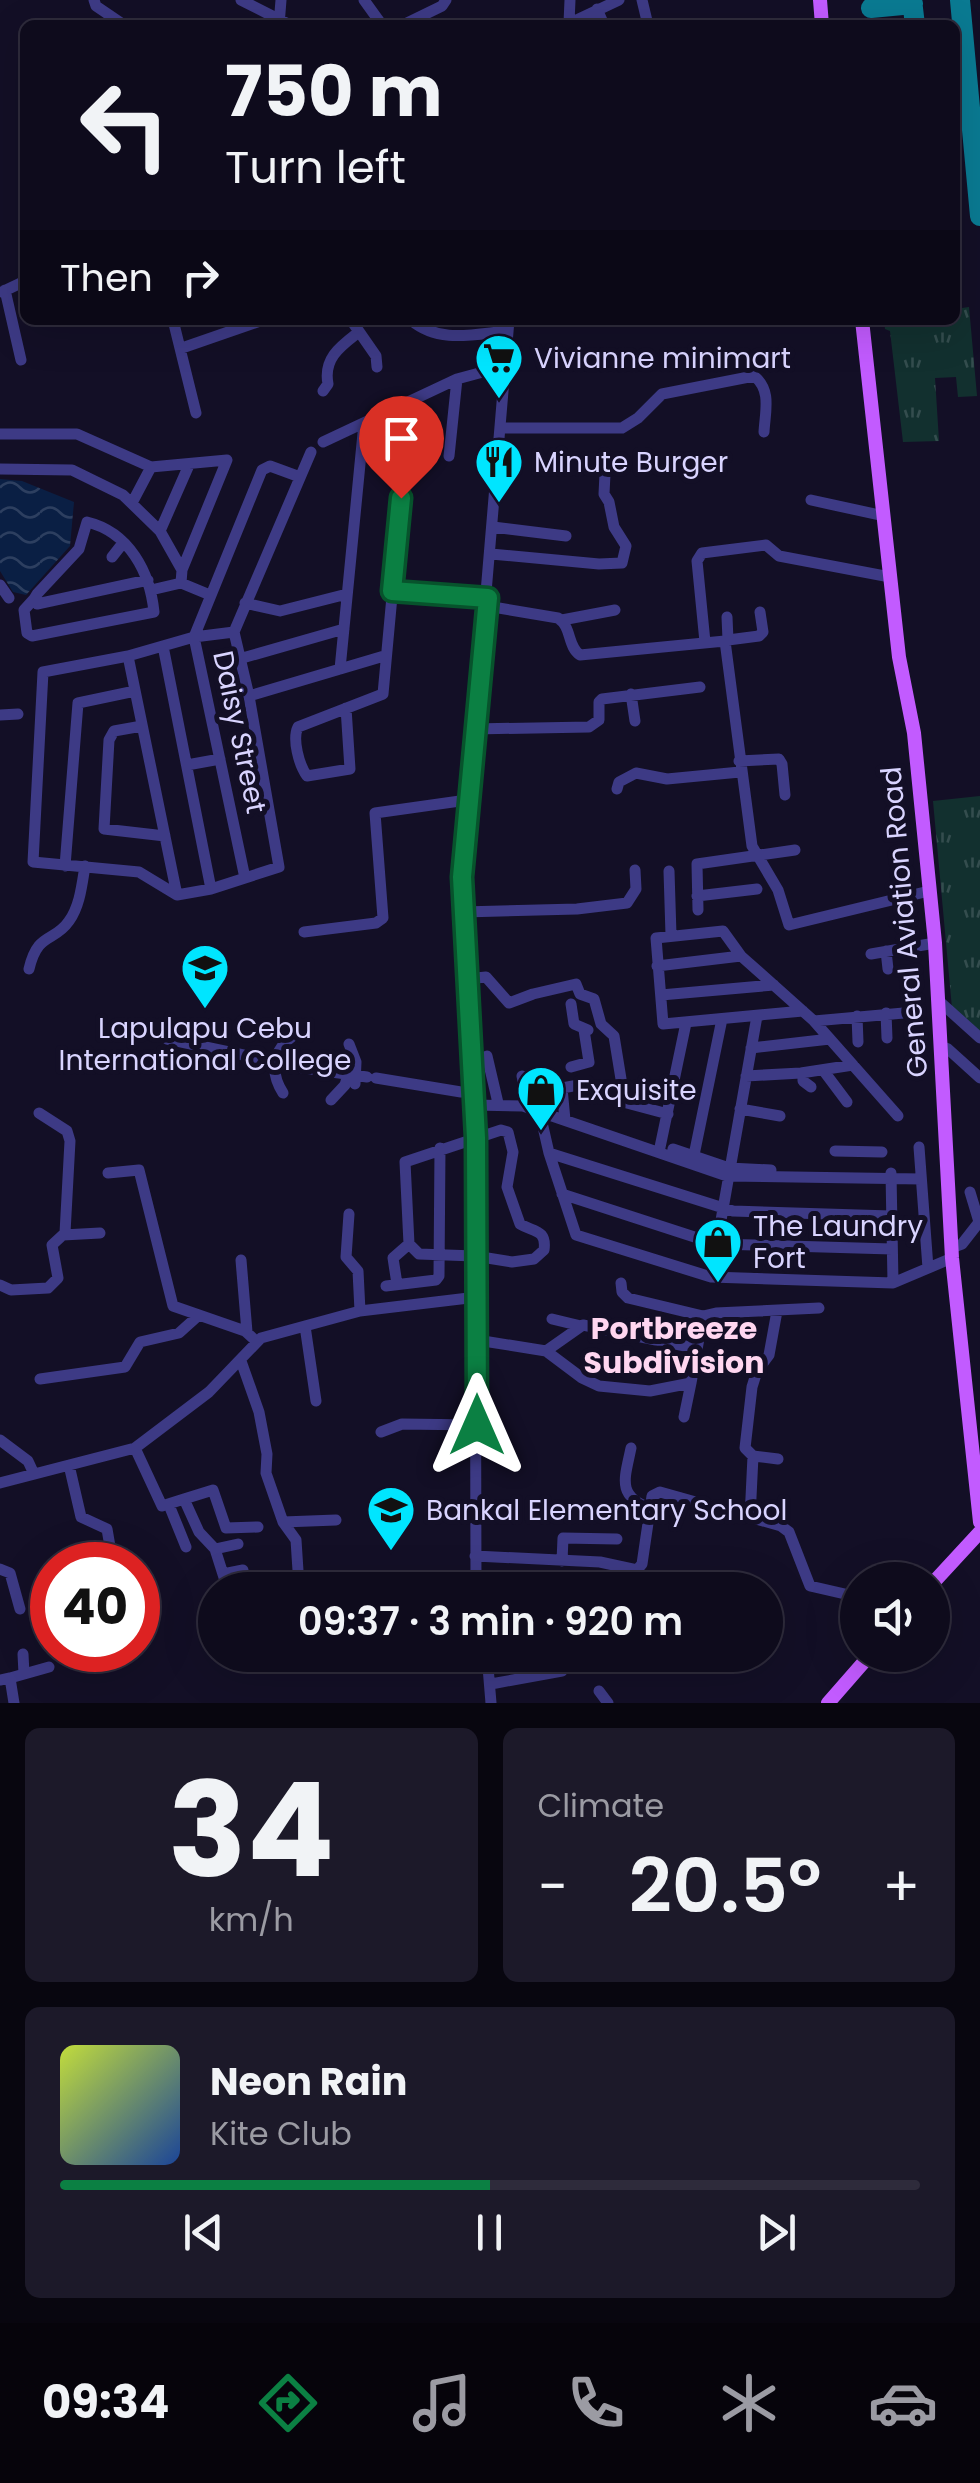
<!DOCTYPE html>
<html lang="en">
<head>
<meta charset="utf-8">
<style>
  :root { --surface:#0e0b1c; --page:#1c1929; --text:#f1f3f6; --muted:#9b9ba3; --line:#2e2b3b; --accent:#0b8043 }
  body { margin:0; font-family:Poppins,sans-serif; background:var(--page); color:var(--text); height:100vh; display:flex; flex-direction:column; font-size:38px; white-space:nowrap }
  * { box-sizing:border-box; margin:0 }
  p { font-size:32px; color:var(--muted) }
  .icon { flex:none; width:55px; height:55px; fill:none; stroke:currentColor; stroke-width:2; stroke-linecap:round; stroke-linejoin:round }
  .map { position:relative; height:1703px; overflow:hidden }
  .sheet { display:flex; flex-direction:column; gap:25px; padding:25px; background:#08060f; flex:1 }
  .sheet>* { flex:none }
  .hud { position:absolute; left:20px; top:20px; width:940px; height:305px; border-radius:15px; box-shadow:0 10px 40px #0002,0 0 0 2px var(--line); background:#0e0b1c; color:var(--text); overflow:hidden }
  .buttons { position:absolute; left:840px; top:1562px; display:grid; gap:20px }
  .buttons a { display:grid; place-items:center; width:110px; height:110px; border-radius:50%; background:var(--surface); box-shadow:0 10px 40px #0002,0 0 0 2px var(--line); font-size:50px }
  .speed { position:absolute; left:30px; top:1542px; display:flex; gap:20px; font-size:50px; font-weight:700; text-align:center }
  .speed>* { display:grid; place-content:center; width:130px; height:130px; border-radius:50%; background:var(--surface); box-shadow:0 10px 40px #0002,0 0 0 2px var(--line); line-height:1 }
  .speed .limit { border:15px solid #d22; background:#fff; color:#111 }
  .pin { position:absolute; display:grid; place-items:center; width:85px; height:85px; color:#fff; margin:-102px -42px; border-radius:50% 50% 50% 0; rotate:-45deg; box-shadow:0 0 10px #0007 }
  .pin .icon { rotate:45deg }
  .me { position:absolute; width:110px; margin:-55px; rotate:0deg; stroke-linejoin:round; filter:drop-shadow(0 0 8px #0008) }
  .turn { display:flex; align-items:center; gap:35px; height:210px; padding:0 40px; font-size:45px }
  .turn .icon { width:130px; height:130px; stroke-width:2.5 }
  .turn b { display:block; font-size:70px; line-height:85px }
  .then { display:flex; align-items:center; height:95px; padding:0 40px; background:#0003; gap:20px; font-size:38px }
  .big { font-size:75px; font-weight:600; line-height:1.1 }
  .sheet .card { flex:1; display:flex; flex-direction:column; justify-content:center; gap:15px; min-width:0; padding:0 35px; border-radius:15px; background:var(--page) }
  .sheet .dial { align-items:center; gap:0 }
  .dial b { font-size:130px; line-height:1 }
  .song { display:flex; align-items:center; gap:30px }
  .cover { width:120px; height:120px; border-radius:15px; background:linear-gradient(135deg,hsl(70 70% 55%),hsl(220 70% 35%)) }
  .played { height:10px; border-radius:5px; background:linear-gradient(90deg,var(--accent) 50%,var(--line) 50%) }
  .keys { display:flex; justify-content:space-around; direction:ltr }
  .heat { display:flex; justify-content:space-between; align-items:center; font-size:55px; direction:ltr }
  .sheet .tiles { flex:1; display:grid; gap:25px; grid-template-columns:1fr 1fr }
  .card:last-child { grid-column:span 2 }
  .trip { position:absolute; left:198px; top:1572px; width:585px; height:100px; border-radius:50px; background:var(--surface); box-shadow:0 10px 40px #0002,0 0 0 2px var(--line); font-weight:600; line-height:100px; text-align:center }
  .dock { display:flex; height:160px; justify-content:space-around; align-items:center; background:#06040b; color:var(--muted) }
  .dock .icon { width:70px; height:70px }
  .dock .current { color:var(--accent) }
  .dock b { font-size:45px; color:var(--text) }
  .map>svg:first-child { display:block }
</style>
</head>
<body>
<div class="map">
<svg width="980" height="1703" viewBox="0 0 980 1703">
  <defs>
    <pattern id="grass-tufts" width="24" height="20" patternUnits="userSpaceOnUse" patternTransform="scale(2.5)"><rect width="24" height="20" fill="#12302f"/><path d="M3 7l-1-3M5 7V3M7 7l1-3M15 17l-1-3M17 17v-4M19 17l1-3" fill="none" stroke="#344d4e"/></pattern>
    <pattern id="water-waves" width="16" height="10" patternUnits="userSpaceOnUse" patternTransform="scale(2.5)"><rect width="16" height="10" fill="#0a1f44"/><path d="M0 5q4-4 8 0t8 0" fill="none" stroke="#2d3f60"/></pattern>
  </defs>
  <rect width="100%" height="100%" fill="#130f26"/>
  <path fill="url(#grass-tufts)" d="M969 307 977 396 958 397 956 377 935 378 939 441 903 442 890 331 885 329 884 320H955V309Z
    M980 796V1034L952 1008 933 801Z"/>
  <path fill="url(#water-waves)" d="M0 479 22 481 74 502 70 546 26 595 13 592 0 571Z"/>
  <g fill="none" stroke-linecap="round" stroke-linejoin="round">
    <path stroke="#0a7a92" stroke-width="20" d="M912 0 915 25
      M960 0 980 216
      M871 8 913 4"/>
    <path stroke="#3d3a85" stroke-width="11" d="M94 0 96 6 124 25
      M241 0 290 25
      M364 0 382 25
      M642 0 648 25
      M597 9 604 25
      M569 23 570 0
      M279 25 281 0
      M403 25 442 6 446 0
      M566 25 619 0
      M5 290 21 360
      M2 292 25 281
      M173 320 196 413
      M351 320 376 356 377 367
      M411 320C439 344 474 334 508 331
      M182 348 263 320
      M323 391 328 384C323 358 341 346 359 332
      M501 428H622L638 418 662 394 754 376C772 390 765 412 764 432
      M0 434H77L151 467 227 460 182 570 181 583
      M323 442 457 379 505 366
      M449 456 457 379
      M0 469 72 470 123 495 160 531 182 570
      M811 500 884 516
      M132 503 151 467
      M493 527 566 536
      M160 531 189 465
      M491 554 599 564 622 563 626 546 614 527 609 502 604 494 605 474
      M112 557 123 543
      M0 585 9 598
      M151 590 181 583 210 595
      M393 591 488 598
      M34 599 24 610 27 633 32 636 154 612C150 572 129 532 87 522L79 549 37 594 34 599 37 604 148 580
      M245 603 280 611 347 594
      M487 606 558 618C572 627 567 646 580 655L725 641 752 846 778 890 789 925 929 891
      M727 617 728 640 759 636 763 632 760 612
      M562 620 615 610
      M234 632 194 637 128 656 43 672 33 862 139 872 177 895 211 889 279 867 249 696 234 632 311 452
      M705 642 697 561 702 553 766 545 779 556 890 577
      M163 646 211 889
      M128 656 177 895
      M239 659 344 629
      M340 669 364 423
      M631 694 635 721
      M249 696 384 656
      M346 708 350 769 307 776C299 765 292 739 298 727L383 694 410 401
      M0 715 18 714
      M142 726 114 731 109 740 104 829 165 836
      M474 729 589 727 599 720V702L602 699 700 687
      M739 761 779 759 782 764 785 795
      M187 765 220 759
      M617 789 619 782 636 773 667 779 740 772
      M65 866 78 703 135 691
      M669 871 671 935
      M245 878 194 637 262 470 270 466 300 477
      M697 896 757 889
      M698 910 697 864 795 850
      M463 912 577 909 627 903 636 889 635 870
      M304 932 376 923 383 918 375 813 467 800
      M886 951 888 969
      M871 954 935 943
      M657 966 741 956
      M29 969C38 931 54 943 69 921 80 906 82 884 85 866
      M467 979 486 977 509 1003 533 994 576 984 580 994 594 999 601 1024 614 1036 621 1079
      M661 995 774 985
      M939 1001 980 1038
      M914 1003 918 1032
      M571 1004 574 1024 588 1030
      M803 1011 663 1024 656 938 723 931 741 956 814 1021 898 1116
      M886 1013 887 1038
      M857 1016 858 1042
      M814 1021 915 1012
      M167 1039 253 1057
      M349 1044 356 1062 355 1084
      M940 1046 948 1049 980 1078
      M751 1048 830 1039
      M487 1056 498 1103
      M247 1060 367 1077
      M571 1067 589 1062 584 1030
      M823 1070 847 1102
      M803 1073V1081L811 1087
      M522 1076 529 1108
      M746 1076 801 1073 853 1065
      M376 1078 461 1092
      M283 1093C269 1071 273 1050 294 1035
      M331 1100 345 1085 349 1071
      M623 1102 668 1114
      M473 1105 523 1106 727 1176 921 1179
      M538 1105 549 1153 576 1235 711 1277 893 1283 952 1258
      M740 1109 780 1116
      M565 1120 562 1088 584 1084
      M501 1130 508 1132 513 1152 507 1187 520 1224C533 1232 547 1229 544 1250L534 1259 512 1262 475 1256 419 1254 409 1244 405 1162Z
      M919 1147 928 1268
      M673 1149 729 1168 771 1170
      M835 1151 882 1152
      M659 1152 686 1023
      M549 1153 733 1211 891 1216
      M693 1160 722 1019
      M108 1173 139 1170 173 1306 245 1331 256 1341
      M891 1173 893 1283
      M970 1192 979 1222
      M562 1194 716 1244 892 1249
      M349 1214 346 1257 358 1271 360 1311
      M63 1235 100 1233
      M951 1248 962 1244 980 1221
      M241 1260 247 1332
      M711 1277 757 1016
      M621 1283 622 1292 628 1298 703 1316
      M397 1284 393 1258 409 1244
      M0 1285 11 1290 48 1288 58 1278 52 1245 65 1233 70 1141 67 1131 39 1113
      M386 1286 436 1280 439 1276 440 1148
      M552 1319 581 1326
      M305 1326 316 1401
      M477 1340 546 1351 582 1378 599 1386 650 1391 691 1383 703 1316 716 1313 819 1308
      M546 1351 583 1325 695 1348
      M241 1361 259 1412 267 1454 266 1473 283 1522 336 1520
      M40 1379 125 1367 140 1342 179 1333 199 1315
      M684 1417 691 1383
      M381 1432 402 1424 477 1425
      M0 1440 28 1461 34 1474
      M135 1448 162 1506 184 1499 199 1532 215 1549 228 1590
      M631 1448C625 1478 616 1496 650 1508
      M753 1456 778 1459
      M69 1465 81 1517 107 1529 113 1564
      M0 1483 135 1448 209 1392 261 1338 360 1311 477 1297
      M184 1499 213 1490 226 1528 258 1527
      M169 1505 186 1547
      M750 1518 753 1456 745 1448 752 1387 757 1371 769 1355 777 1311
      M283 1522 296 1540 299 1586
      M215 1549 238 1544
      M475 1556 600 1562 637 1570 642 1564 652 1496 660 1492 781 1526 789 1532 810 1586 858 1597
      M562 1561 563 1538 617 1539
      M0 1569 10 1573 20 1609
      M223 1574 243 1570
      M476 1590 475 1138 462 877 509 320
      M23 1654 24 1674
      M487 1655 491 1703
      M10 1678 49 1667
      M0 1680 10 1678 14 1703
      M491 1684 562 1671
      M599 1691 608 1703"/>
    <path stroke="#c25bff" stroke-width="14" d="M820 0 822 25
      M862 320 899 657 914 733 935 943 952 1258 980 1522
      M932 1584 980 1532
      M828 1703 870 1655"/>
  </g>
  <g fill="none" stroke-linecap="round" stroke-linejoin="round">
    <g stroke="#07532c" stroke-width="25">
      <path id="route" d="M401 498 392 591 488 598 462 877 476 1138 477 1425"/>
    </g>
    <use href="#route" stroke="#0b8043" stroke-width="18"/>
  </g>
  <defs>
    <g id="supermarket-pin" transform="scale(2.5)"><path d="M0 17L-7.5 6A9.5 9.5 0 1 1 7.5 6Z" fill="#00e5ff" stroke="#130f26"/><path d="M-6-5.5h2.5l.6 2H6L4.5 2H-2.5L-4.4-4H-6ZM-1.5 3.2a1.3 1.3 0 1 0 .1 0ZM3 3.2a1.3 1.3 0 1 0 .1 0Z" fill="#111"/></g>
    <g id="restaurant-pin" transform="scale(2.5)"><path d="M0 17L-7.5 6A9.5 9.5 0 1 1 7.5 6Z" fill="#00e5ff" stroke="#130f26"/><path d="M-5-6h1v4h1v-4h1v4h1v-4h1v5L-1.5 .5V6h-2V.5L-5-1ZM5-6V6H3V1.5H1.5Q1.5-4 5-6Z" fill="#111"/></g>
    <g id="university-pin" transform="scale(2.5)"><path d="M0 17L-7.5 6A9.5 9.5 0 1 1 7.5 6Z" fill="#00e5ff" stroke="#130f26"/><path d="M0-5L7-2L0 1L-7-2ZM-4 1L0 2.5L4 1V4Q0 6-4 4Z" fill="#111"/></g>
    <g id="shop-pin" transform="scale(2.5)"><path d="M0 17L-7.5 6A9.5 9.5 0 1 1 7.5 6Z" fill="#00e5ff" stroke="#130f26"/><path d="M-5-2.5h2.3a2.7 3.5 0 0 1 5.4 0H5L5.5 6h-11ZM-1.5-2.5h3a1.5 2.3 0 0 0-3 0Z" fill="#111"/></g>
    <g id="school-pin" transform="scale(2.5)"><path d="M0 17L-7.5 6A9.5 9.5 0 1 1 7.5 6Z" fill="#00e5ff" stroke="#130f26"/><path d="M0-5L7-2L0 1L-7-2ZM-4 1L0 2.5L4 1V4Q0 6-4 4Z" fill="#111"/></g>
  </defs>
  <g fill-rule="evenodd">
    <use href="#supermarket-pin" x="499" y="358"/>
    <use href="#restaurant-pin" x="499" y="462"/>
    <use href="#university-pin" x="205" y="968"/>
    <use href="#shop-pin" x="541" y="1090"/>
    <use href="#shop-pin" x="718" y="1242"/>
    <use href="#school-pin" x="391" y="1510"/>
  </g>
  <g text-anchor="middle" stroke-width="10" stroke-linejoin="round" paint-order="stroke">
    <g font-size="28" fill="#d9d4ff" stroke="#130f26" text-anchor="start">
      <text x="534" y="368">Vivianne minimart</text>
      <text x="534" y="472">Minute Burger</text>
      <text x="205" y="1038" text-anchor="middle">Lapulapu Cebu<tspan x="205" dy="32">International College</tspan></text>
      <text x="576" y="1100">Exquisite</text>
      <text x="753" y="1236">The Laundry<tspan x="753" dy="32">Fort</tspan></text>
      <text x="426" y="1520">Bankal Elementary School</text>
    </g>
    <g font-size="28" fill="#d9d4ff" stroke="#130f26">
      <text transform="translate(240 732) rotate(78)" y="10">Daisy Street</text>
      <text transform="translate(904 922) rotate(-95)" y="10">General Aviation Road</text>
    </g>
    <g font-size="30" font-weight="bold" fill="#ffd6f0" stroke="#130f26">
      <text x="674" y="1339">Portbreeze<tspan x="674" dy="34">Subdivision</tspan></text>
    </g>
  </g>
</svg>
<div class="buttons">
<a><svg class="icon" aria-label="sound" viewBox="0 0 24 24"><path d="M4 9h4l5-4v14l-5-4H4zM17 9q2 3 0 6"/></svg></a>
</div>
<div class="speed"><div class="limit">40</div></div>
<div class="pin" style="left:401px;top:498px;background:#d93025"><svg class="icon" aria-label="arrive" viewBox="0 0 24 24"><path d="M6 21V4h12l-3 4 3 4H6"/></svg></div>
<svg class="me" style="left:477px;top:1425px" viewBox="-20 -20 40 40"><path d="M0-17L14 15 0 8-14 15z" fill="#0b8043" stroke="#fff" stroke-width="4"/></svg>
<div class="trip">09:37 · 3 min · 920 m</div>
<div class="hud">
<div class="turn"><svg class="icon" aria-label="left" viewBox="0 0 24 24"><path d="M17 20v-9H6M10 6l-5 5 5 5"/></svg><div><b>750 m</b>Turn left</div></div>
<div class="then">Then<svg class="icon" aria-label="right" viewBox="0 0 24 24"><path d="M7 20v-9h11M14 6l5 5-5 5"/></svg></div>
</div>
</div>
<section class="sheet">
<div class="tiles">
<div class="card dial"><b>34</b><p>km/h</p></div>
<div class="card"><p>Climate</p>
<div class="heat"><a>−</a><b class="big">20.5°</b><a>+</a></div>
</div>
<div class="card">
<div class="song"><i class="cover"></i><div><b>Neon Rain</b><p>Kite Club</p></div></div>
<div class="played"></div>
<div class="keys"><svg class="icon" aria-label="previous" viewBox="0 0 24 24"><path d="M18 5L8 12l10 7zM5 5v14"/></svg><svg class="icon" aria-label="pause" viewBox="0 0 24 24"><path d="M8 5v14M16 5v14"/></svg><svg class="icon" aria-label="next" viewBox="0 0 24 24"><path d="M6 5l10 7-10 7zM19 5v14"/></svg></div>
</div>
</div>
</section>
<nav class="dock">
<b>09:34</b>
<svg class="icon current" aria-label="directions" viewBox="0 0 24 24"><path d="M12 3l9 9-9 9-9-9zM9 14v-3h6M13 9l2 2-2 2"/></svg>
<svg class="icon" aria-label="music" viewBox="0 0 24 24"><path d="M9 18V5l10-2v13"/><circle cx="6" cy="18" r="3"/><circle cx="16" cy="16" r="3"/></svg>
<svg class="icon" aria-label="phone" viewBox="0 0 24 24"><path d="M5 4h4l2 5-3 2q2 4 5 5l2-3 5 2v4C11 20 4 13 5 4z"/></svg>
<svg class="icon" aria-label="climate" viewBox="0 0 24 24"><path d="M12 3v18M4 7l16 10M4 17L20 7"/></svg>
<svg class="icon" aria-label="car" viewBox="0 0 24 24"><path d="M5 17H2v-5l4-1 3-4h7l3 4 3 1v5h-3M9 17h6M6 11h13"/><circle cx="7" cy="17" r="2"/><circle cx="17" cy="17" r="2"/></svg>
</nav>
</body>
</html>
